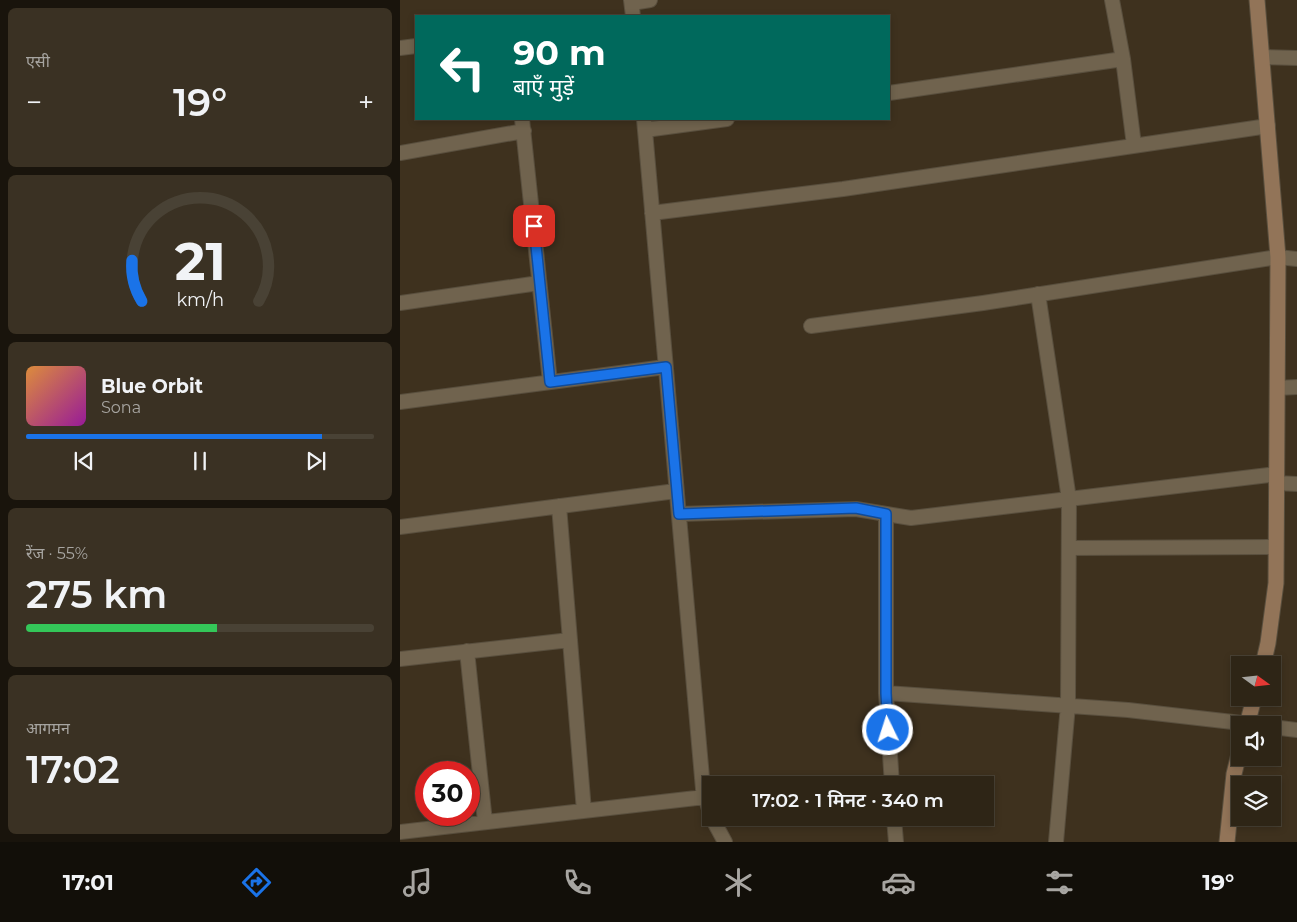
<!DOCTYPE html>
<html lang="hi">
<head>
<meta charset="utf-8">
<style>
  :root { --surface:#2e2516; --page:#3a3123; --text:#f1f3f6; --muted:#a7a5a1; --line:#494235; --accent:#1a73e8 }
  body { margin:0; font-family:Montserrat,"Noto Sans Devanagari",sans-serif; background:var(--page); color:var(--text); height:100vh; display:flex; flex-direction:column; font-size:19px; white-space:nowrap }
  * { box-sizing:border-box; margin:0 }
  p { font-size:16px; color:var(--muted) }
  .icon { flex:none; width:28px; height:28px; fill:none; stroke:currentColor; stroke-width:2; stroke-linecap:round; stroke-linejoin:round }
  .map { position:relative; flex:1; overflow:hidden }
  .details { display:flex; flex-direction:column; gap:8px; padding:8px; background:#19140c; width:400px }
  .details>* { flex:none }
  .top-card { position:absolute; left:15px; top:15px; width:475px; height:105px; border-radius:0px; box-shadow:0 2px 8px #0003,0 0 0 1px var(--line); background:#00695c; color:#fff; overflow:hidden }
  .needle { width:32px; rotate:105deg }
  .tools { position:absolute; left:831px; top:656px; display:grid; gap:10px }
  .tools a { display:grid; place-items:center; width:50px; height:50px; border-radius:0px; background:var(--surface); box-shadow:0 2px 8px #0003,0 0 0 1px var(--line); font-size:25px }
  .speed { position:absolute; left:15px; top:761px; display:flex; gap:10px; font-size:25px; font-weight:700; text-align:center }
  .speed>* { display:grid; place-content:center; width:65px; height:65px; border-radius:50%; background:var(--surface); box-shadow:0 2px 8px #0003,0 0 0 1px var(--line); line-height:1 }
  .speed .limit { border:8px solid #d22; background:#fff; color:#111 }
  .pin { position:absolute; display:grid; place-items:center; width:42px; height:42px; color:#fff; margin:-21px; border-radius:10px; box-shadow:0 2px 8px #0006 }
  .me { position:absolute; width:55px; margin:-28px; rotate:356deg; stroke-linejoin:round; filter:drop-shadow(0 0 4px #0008) }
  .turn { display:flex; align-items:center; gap:18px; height:105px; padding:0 15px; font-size:22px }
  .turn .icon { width:65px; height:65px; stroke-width:2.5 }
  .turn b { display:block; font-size:35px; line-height:42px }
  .big { font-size:38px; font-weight:600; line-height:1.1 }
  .details .tile { flex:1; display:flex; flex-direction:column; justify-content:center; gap:8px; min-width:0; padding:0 18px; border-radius:8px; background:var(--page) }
  .details .dial { align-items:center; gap:0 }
  .dial svg { height:130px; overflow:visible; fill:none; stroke:var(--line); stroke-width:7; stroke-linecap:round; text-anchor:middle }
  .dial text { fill:var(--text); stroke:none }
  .song { display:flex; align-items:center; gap:15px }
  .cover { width:60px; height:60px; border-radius:8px; background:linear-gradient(135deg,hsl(30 70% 55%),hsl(300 70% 35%)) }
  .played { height:5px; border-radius:2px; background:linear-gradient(90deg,var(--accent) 85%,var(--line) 85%) }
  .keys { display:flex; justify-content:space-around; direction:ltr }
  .heat { display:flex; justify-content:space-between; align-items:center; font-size:28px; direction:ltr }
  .charge { height:8px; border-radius:4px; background:linear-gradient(90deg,#34c759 55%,var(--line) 0) }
  .trip { position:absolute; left:302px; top:776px; width:292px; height:50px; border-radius:0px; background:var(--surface); box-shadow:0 2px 8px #0003,0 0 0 1px var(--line); font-weight:600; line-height:50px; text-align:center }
  .menu { display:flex; height:80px; justify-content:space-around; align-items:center; background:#120f09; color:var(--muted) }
  .menu .icon { width:35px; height:35px }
  .menu .on { color:var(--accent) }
  .menu b { font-size:22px; color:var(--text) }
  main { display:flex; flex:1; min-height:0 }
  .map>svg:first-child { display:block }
</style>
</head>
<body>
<main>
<section class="details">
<div class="tile"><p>एसी</p>
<div class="heat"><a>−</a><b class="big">19°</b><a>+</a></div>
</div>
<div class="tile dial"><svg viewBox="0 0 100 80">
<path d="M14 69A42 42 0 1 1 86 69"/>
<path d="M14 69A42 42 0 0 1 8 44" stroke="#1a73e8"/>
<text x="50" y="56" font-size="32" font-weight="700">21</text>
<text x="50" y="72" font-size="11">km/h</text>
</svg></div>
<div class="tile">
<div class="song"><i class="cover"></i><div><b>Blue Orbit</b><p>Sona</p></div></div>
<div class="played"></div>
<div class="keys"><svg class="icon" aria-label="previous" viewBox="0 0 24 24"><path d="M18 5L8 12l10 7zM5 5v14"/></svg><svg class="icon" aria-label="pause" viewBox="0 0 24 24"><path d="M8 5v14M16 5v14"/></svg><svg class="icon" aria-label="next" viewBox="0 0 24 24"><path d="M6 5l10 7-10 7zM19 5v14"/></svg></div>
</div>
<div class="tile"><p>रेंज · 55%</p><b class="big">275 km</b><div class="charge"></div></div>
<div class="tile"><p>आगमन</p><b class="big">17:02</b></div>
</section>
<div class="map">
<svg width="897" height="842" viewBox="0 0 897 842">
  <rect width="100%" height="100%" fill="#3e311e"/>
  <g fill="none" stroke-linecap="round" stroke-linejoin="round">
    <g stroke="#594f3e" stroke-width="16">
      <path id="street" d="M231 0 233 16
        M712 0 723 59 734 145
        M232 3 250 0
        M0 48 16 46
        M862 57 897 58
        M489 93 723 59
        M122 119 150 382
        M244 119 303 789 311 816
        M245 130 327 119
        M0 153 124 131
        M252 213 443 189 868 126
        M638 294 669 499 668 705 656 842
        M0 303 139 283
        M411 326 583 303 878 257 897 259
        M877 388 897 387
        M0 402 265 367
        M876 483 897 484
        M159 506 184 811
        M279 514 456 509 511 518 877 474
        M486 514V693L492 785
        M0 527 276 491
        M669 548 876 547
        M67 651 85 822
        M0 659 170 640
        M486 693 728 710 859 725
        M872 727 897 730
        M312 818 325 842
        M494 818 496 842
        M0 832 305 797"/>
    </g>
    <g stroke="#594f3e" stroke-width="17">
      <path id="secondary" d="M857 0 878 257 876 583 868 643 863 665
        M847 725 854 698
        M827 842 834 774 840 750"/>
    </g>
    <use href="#street" stroke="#70634e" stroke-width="14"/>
    <use href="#secondary" stroke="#927458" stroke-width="15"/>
  </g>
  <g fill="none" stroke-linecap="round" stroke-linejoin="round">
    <g stroke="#114b97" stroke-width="12">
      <path id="route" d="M134 226 150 382 266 367 279 514 456 508 486 514V693L488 730"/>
    </g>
    <use href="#route" stroke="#1a73e8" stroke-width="9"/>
  </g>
</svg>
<div class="tools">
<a><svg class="needle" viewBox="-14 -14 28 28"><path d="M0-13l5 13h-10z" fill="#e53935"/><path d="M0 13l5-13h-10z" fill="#a7a5a1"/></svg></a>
<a><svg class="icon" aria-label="sound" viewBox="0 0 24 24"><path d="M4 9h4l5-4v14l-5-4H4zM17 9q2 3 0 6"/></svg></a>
<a><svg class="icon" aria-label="layers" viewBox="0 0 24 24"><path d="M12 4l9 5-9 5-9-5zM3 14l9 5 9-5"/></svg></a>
</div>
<div class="speed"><div class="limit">30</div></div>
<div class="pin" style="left:134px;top:226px;background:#d93025"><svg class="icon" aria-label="arrive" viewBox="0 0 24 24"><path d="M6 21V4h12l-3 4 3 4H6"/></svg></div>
<svg class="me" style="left:488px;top:730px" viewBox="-20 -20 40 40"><circle r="17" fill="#1a73e8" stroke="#fff" stroke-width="3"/><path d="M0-11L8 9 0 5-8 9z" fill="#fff"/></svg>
<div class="trip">17:02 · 1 मिनट · 340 m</div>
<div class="top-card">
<div class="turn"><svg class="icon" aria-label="left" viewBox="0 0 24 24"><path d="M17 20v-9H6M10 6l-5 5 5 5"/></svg><div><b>90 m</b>बाएँ मुड़ें</div></div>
</div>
</div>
</main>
<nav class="menu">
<b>17:01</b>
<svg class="icon on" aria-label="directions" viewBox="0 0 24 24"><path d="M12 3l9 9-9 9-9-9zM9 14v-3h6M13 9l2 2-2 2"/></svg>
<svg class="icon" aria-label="music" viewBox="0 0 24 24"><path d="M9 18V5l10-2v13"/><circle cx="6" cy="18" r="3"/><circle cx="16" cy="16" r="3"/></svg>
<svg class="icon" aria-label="phone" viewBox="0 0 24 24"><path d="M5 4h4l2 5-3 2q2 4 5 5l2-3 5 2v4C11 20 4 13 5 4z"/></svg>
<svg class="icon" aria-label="climate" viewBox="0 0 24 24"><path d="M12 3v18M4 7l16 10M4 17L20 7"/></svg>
<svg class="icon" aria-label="car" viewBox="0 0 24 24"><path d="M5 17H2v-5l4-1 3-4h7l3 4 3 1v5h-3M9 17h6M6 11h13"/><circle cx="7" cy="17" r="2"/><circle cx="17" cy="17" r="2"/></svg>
<svg class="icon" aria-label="filters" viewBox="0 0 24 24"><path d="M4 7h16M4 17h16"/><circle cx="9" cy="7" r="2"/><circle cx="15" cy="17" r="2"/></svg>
<b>19°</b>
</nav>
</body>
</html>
